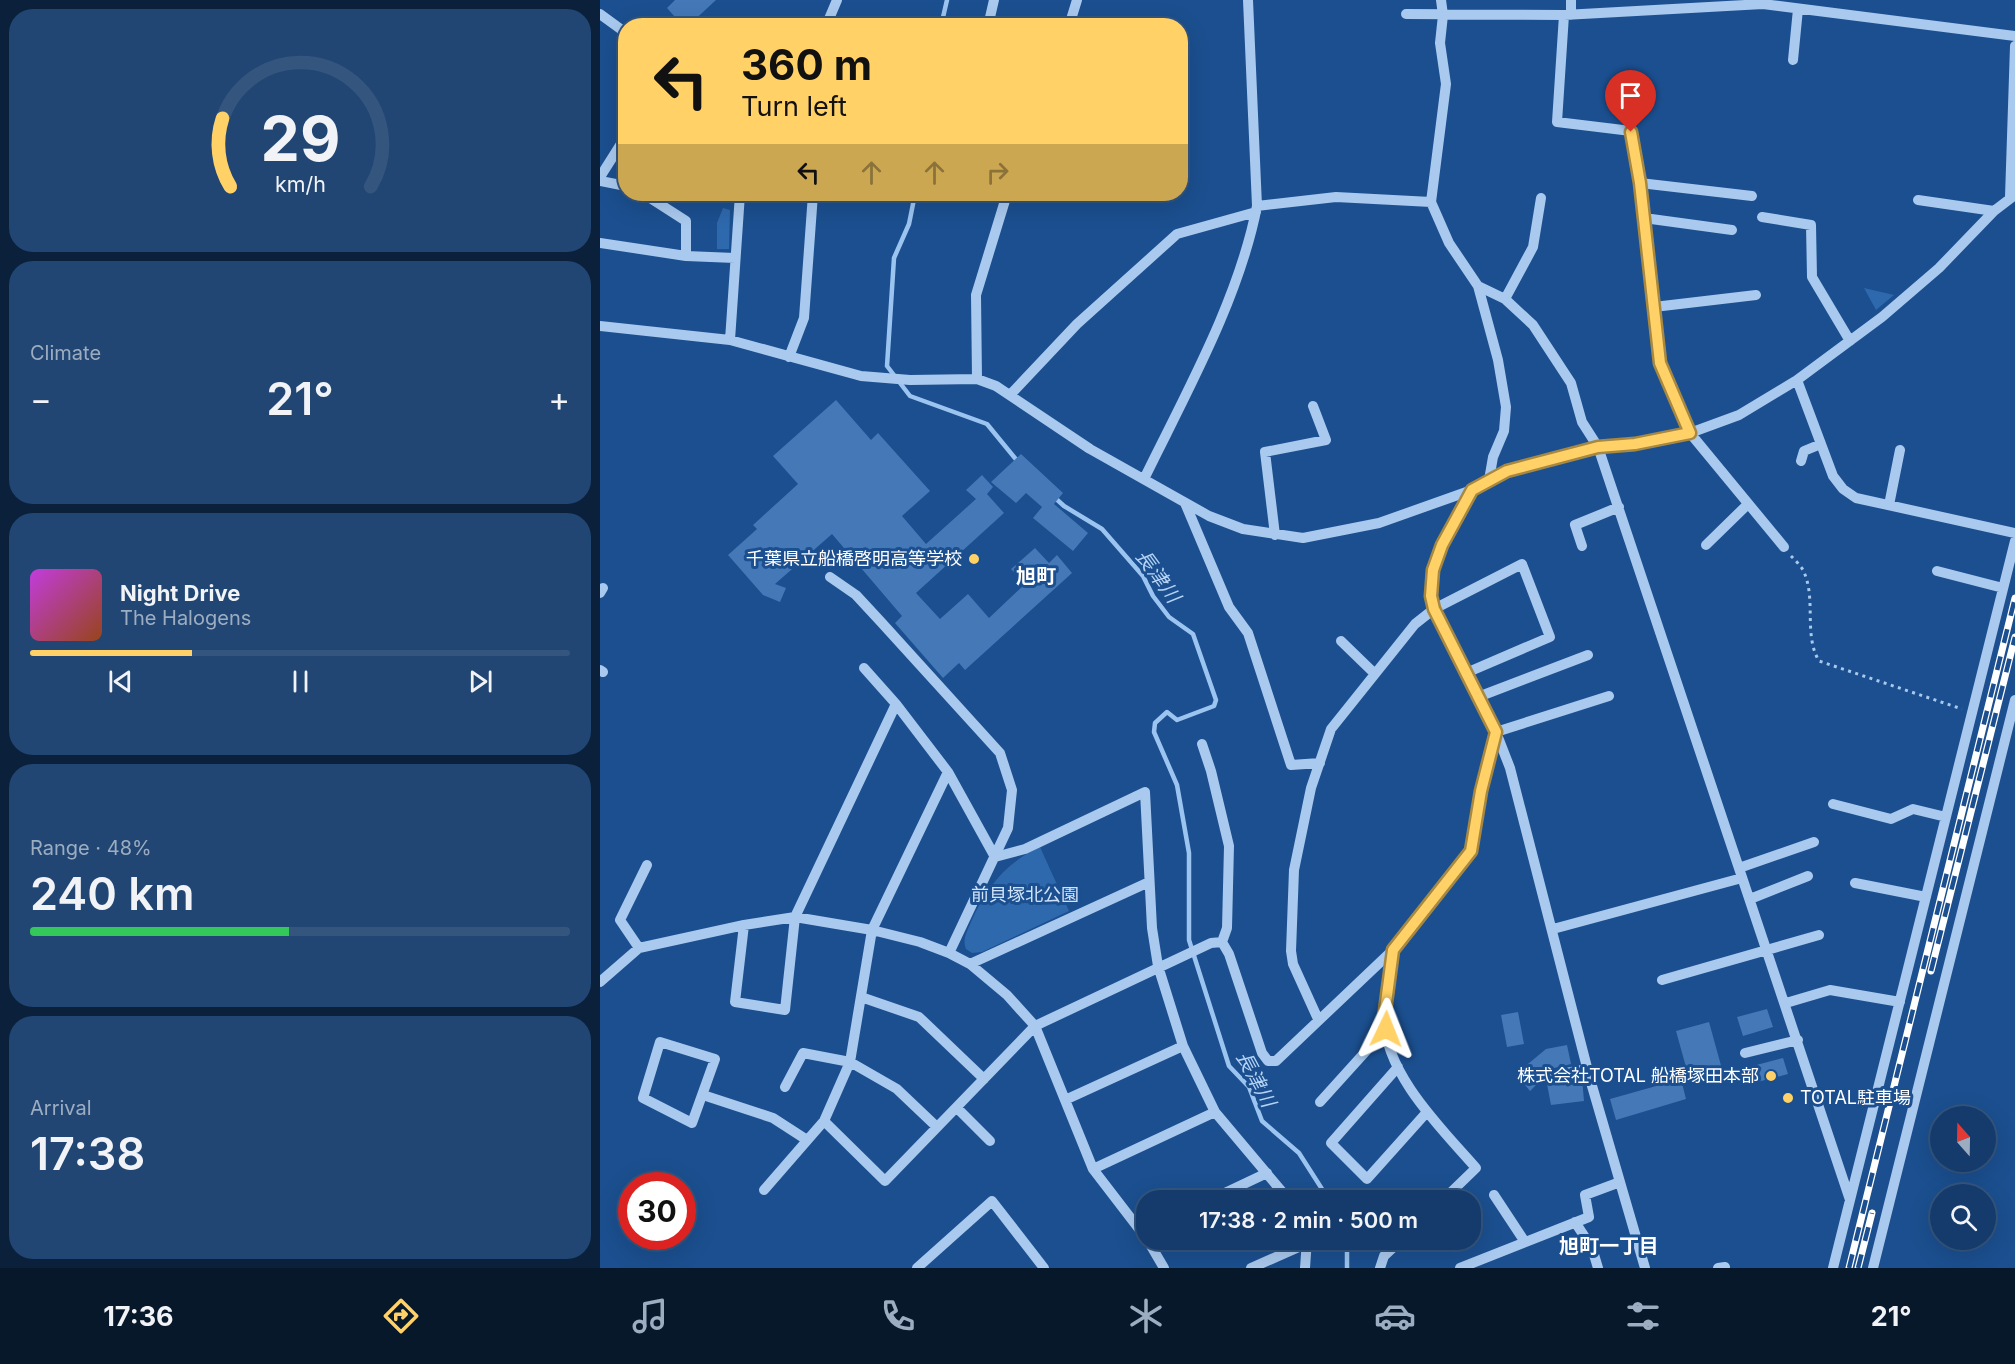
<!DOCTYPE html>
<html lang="en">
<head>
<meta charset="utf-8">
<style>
  :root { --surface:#143b6b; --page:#214673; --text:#f1f3f6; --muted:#9dadc1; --line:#33557e; --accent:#ffd166 }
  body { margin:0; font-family:Inter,"Noto Sans JP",sans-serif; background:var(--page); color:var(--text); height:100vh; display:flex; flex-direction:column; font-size:22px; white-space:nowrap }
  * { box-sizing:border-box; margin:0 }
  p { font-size:20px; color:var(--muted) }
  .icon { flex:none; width:33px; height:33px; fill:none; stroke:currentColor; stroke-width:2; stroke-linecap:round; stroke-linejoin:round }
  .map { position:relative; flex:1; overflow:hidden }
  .sheet { display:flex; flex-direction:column; gap:9px; padding:9px; background:#0b203b; width:600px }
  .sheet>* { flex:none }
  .top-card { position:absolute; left:18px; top:18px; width:570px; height:183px; border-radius:24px; box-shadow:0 6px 24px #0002,0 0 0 2px var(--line); background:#ffd166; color:#111; overflow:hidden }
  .needle { width:39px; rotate:340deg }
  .buttons { position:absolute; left:1330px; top:1106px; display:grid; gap:12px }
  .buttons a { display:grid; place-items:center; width:66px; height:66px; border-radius:50%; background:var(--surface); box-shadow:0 6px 24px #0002,0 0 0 2px var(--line); font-size:30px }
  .speed { position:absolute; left:18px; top:1172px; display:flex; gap:12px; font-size:30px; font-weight:700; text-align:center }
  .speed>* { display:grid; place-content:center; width:78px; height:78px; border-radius:50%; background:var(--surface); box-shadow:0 6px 24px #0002,0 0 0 2px var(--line); line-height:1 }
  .speed .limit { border:9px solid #d22; background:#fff; color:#111 }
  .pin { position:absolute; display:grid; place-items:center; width:51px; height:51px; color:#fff; margin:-62px -26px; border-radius:50% 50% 50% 0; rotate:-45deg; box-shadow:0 0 6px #0007 }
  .pin .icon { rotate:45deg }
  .me { position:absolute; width:66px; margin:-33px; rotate:2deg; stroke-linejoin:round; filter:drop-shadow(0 0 4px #0008) }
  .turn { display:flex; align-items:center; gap:21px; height:126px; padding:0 24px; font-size:27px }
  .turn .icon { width:78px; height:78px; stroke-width:2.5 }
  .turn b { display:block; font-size:42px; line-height:51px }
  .lanes { display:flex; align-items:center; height:57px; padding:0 24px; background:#0003; justify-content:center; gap:30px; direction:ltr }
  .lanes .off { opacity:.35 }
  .big { font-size:45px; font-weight:600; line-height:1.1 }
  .sheet .tile { flex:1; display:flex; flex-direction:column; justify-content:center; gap:9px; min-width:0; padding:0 21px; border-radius:24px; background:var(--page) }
  .sheet .dial { align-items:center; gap:0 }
  .dial svg { height:156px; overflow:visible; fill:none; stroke:var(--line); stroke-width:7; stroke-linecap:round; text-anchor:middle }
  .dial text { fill:var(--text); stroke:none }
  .song { display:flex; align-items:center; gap:18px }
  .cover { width:72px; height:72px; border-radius:9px; background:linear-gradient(135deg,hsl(290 70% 55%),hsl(20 70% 35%)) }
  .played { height:6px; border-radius:3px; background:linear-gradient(90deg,var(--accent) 30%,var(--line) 30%) }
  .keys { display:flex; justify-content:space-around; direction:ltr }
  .heat { display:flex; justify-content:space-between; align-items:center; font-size:33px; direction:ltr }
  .charge { height:9px; border-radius:4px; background:linear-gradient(90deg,#34c759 48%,var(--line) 0) }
  .trip { position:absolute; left:536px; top:1190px; width:345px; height:60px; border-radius:24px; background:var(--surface); box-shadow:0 6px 24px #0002,0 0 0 2px var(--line); font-weight:600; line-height:60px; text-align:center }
  .menu { display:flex; height:96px; justify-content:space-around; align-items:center; background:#08182b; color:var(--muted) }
  .menu .icon { width:42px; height:42px }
  .menu .on { color:var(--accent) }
  .menu b { font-size:27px; color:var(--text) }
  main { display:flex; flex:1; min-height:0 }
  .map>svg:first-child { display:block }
</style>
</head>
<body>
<main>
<section class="sheet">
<div class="tile dial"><svg viewBox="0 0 100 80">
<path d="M14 69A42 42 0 1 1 86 69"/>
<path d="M14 69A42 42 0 0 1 10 34" stroke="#ffd166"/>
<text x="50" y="56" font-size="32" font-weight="700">29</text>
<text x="50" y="72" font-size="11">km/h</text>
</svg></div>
<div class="tile"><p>Climate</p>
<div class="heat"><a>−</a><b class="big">21°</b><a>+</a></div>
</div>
<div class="tile">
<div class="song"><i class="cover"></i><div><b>Night Drive</b><p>The Halogens</p></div></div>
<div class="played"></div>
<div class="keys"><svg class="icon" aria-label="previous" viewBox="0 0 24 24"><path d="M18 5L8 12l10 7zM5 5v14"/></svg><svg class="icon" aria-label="pause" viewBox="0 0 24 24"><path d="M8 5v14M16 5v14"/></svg><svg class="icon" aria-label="next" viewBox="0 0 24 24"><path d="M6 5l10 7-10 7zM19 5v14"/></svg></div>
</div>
<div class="tile"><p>Range · 48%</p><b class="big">240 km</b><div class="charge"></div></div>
<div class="tile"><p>Arrival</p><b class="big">17:38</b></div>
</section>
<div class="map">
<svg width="1415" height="1268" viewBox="0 0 1415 1268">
  <rect width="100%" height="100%" fill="#1b4f8f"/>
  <path fill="#2e69ad" d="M123 208 130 210 129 249H117V223Z
    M1264 288 1294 295 1276 310Z
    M440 847 469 911 382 952 372 953 366 949C362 939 367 932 371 922 386 888 405 863 440 847Z"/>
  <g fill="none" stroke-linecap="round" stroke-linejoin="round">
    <path stroke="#9cc4f0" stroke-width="4.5" d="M341 26 347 0
      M315 194 309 224 294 258 287 366 310 396 387 424 419 463
      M453 496 464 506 502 529 543 576 553 596 569 617 593 634 616 700 614 706 577 720 567 712 555 723 554 732 577 785 589 853V940L629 1066 649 1087 662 1121 699 1153 729 1200
      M747 1239V1268"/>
  </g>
  <path fill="#4478b7" d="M75 0H116L88 26H83L67 8Z
    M236 400 271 440 278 433 330 491 302 516 326 544 376 499 366 490 382 475 393 487 387 494 404 513 316 593 340 619 368 594 389 618 425 584 411 569 435 548 449 563 457 555 472 573 365 670 359 663 343 678 295 623 302 616 232 534 175 584 186 588 180 602 163 595 128 555 157 529 153 525 198 484 173 456Z
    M421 454 463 493 454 504 488 533 473 551 433 518 442 507 426 493 416 503 391 482Z
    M1167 1009 1173 1027 1143 1036 1137 1017Z
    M918 1012 924 1044 907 1047 901 1015Z
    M1109 1022 1122 1069 1089 1078 1076 1031Z
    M967 1045 971 1064 942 1071 940 1081 930 1091 916 1074 946 1049Z
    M1183 1058 1188 1074 1150 1084 1145 1068Z
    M982 1078 984 1101 951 1105 947 1084Z
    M1081 1079 1086 1099 1016 1120 1010 1099Z"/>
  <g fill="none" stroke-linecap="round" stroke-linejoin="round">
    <path stroke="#a9c9ee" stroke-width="3" stroke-dasharray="3 4.5" stroke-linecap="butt" d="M1191 556C1195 560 1200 565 1203 570 1217 598 1203 634 1219 661L1362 709"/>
    <path stroke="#a9c9ee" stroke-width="10" d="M841 0 843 15 840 43 846 84 831 202 849 243 878 286 898 360 906 407 904 431 893 457 889 480
      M0 14 26 33
      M806 14 964 15 1163 4 1415 36
      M964 15 957 122 1031 131 1040 183 1060 363 1090 433 1184 547
      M971 15V0
      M226 26 237 0
      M388 26 394 0
      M469 26 477 0
      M1193 60 1198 9
      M0 177 26 136
      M0 181 26 186
      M1040 183 1152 196
      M44 194 86 221V256
      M1410 197 1415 46
      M1318 200 1394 211
      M657 206 736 197 831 202
      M1162 217 1211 225 1212 277 1250 341
      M1044 218 1132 230
      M0 243 86 256 135 258
      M878 286 905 299 933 325 971 383 982 422 998 447 1250 1200
      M905 299 933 247 941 198
      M1054 307 1156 295
      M0 326 130 340 261 376 310 380 377 379 396 386 490 449 609 516 643 529 703 538 779 523 872 490 907 471 998 447 1035 445 1090 433 1139 415 1197 380 1282 317 1339 268 1394 211 1415 195
      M130 340 140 194
      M189 357 204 318 213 194
      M377 379 376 295 407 194
      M1197 380 1233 476 1243 489 1256 498 1415 533
      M410 395 477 324 577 234 656 212
      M1201 461 1204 451 1221 444
      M544 479C586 393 639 299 657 206L648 0
      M872 490C852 527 823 565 834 609L896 732 910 768 990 1079 1045 1268
      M585 503 629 607 648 633 691 765 720 763
      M1289 505 1300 450
      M675 535 665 452 726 440 713 406
      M1106 545 1148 504
      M982 546 975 525 1019 507
      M1337 571 1403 588
      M230 577 256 595 281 622 400 753 412 790 408 828 349 953
      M0 593 3 588
      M741 641 774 673
      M264 668 296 704 348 772 395 857 425 849 545 792 552 928 558 966 583 1046 615 1112 689 1200
      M0 670 3 672
      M878 697 988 655
      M602 744 611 771 629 846 627 928 622 942
      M1233 804 1291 819 1313 809 1346 817
      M1139 868 1214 842
      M1255 883 1326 897
      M1150 899 1208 876
      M144 925 135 1002 185 1010 195 917 296 704
      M953 929 1142 878
      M39 948 20 920 47 865
      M793 950C790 972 783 996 784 1018 785 1074 842 1129 876 1168L843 1200
      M370 964 549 882
      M1062 980 1219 935
      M0 982 39 948 144 925 195 917 272 930 320 942 349 953 370 964 407 995 435 1026 493 1169 546 1238
      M261 997 319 1017 384 1079
      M1186 1003 1230 990 1300 1002
      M718 1019 693 964 691 951 694 870 711 788 731 729 815 624 834 609 922 564 950 637 866 673
      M60 1042 115 1059 92 1123 43 1098Z
      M1145 1053 1198 1040
      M798 1067 731 1143 767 1179 827 1112
      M946 1077 987 1069
      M185 1087 203 1053 250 1062 297 1089 337 1127
      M103 1095 173 1118 207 1140
      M465 1100 583 1046
      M720 1102 786 1029
      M357 1108 390 1141
      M224 1121 285 1181 435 1026 611 943 622 942 629 954 662 1053 668 1061H676L793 950 871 851 881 791 896 732 1009 696
      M493 1169 615 1112
      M164 1190 224 1121 250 1062 272 930 348 772
      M894 1195 925 1242
      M610 1200 667 1173
      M975 1222 992 1248 998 1268
      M547 1239 564 1268
      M317 1268 392 1201 444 1268
      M651 1268 708 1243
      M705 1268 707 1239
      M780 1268 784 1256 802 1239
      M860 1268 989 1217 985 1195 1020 1182
      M1118 1268 1125 1267
      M1233 1268 1415 541
      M1273 1268 1415 700"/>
    <g stroke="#fff" stroke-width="7">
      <path id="rail" d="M1331 971 1415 637
        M1249 1268 1415 598
        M1258 1268 1272 1213"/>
    </g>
    <use href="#rail" stroke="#1b4f8f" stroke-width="4.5" stroke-dasharray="14" stroke-linecap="butt"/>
  </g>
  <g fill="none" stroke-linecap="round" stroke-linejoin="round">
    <g stroke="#a68842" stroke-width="15">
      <path id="route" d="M786 1029 784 1018 793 950 871 851 881 791 896 732 834 609 831 596 833 570 842 545 872 490 907 471 998 447 1035 444 1090 433 1060 363 1040 183 1031 132"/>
    </g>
    <use href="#route" stroke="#ffd166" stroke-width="10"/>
  </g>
  <g fill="#ffd166" stroke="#1b4f8f" stroke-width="2">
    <circle cx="374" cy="559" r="6"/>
    <circle cx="1171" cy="1076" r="6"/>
    <circle cx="1188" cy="1098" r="6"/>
  </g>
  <g text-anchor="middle" stroke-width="6" stroke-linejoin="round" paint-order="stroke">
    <g font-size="18" fill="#fff" stroke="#1b4f8f" text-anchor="end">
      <text x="362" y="565">千葉県立船橋啓明高等学校</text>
      <text x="1159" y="1082">株式会社TOTAL 船橋塚田本部</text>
      <text x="1200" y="1104" text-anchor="start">TOTAL駐車場</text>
    </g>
    <g font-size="18" fill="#cfe3fa" stroke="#1b4f8f">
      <text x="425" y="901">前貝塚北公園</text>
    </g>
    <g font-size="20" font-weight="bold" fill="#fff" stroke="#1b4f8f">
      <text x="436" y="583">旭町</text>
      <text x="1009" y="1253">旭町一丁目</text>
    </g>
    <g font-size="20" font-style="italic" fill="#b5d3f5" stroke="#1b4f8f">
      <text transform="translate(558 576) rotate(54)" y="7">長津川</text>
      <text transform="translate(656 1079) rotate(62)" y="7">長津川</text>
    </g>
  </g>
</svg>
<div class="buttons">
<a><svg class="needle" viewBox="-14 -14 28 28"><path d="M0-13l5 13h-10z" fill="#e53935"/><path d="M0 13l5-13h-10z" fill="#9dadc1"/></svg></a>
<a><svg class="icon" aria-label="search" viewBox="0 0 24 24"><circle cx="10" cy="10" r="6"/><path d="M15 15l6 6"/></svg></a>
</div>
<div class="speed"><div class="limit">30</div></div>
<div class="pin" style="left:1031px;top:132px;background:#d93025"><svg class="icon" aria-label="arrive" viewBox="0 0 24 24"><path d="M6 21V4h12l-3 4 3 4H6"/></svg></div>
<svg class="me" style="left:786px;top:1029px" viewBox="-20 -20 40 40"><path d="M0-17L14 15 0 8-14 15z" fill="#ffd166" stroke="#fff" stroke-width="4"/></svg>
<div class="trip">17:38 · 2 min · 500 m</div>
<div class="top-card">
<div class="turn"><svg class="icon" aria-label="left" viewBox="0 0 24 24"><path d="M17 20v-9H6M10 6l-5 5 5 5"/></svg><div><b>360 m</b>Turn left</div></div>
<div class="lanes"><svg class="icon" aria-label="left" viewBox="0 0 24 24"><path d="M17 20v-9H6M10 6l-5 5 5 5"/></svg><svg class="icon off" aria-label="ahead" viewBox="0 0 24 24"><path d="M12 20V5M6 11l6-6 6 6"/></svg><svg class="icon off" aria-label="ahead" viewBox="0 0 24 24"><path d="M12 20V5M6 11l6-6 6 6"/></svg><svg class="icon off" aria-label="right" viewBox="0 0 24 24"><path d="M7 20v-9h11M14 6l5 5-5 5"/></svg></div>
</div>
</div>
</main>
<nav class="menu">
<b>17:36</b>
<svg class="icon on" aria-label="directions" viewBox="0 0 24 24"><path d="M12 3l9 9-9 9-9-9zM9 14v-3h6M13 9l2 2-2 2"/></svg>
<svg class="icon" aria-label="music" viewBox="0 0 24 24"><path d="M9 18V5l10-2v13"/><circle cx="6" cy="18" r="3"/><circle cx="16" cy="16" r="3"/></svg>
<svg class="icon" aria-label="phone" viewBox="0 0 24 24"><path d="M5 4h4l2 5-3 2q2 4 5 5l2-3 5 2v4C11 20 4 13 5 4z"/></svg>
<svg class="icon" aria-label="climate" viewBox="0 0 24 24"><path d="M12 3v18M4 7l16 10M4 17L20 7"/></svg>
<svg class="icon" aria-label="car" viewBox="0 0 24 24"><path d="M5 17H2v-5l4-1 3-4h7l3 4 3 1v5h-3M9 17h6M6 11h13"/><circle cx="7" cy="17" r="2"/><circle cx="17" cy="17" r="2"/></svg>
<svg class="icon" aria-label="filters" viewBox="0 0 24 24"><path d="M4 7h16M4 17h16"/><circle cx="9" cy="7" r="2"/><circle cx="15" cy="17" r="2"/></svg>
<b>21°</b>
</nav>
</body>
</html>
